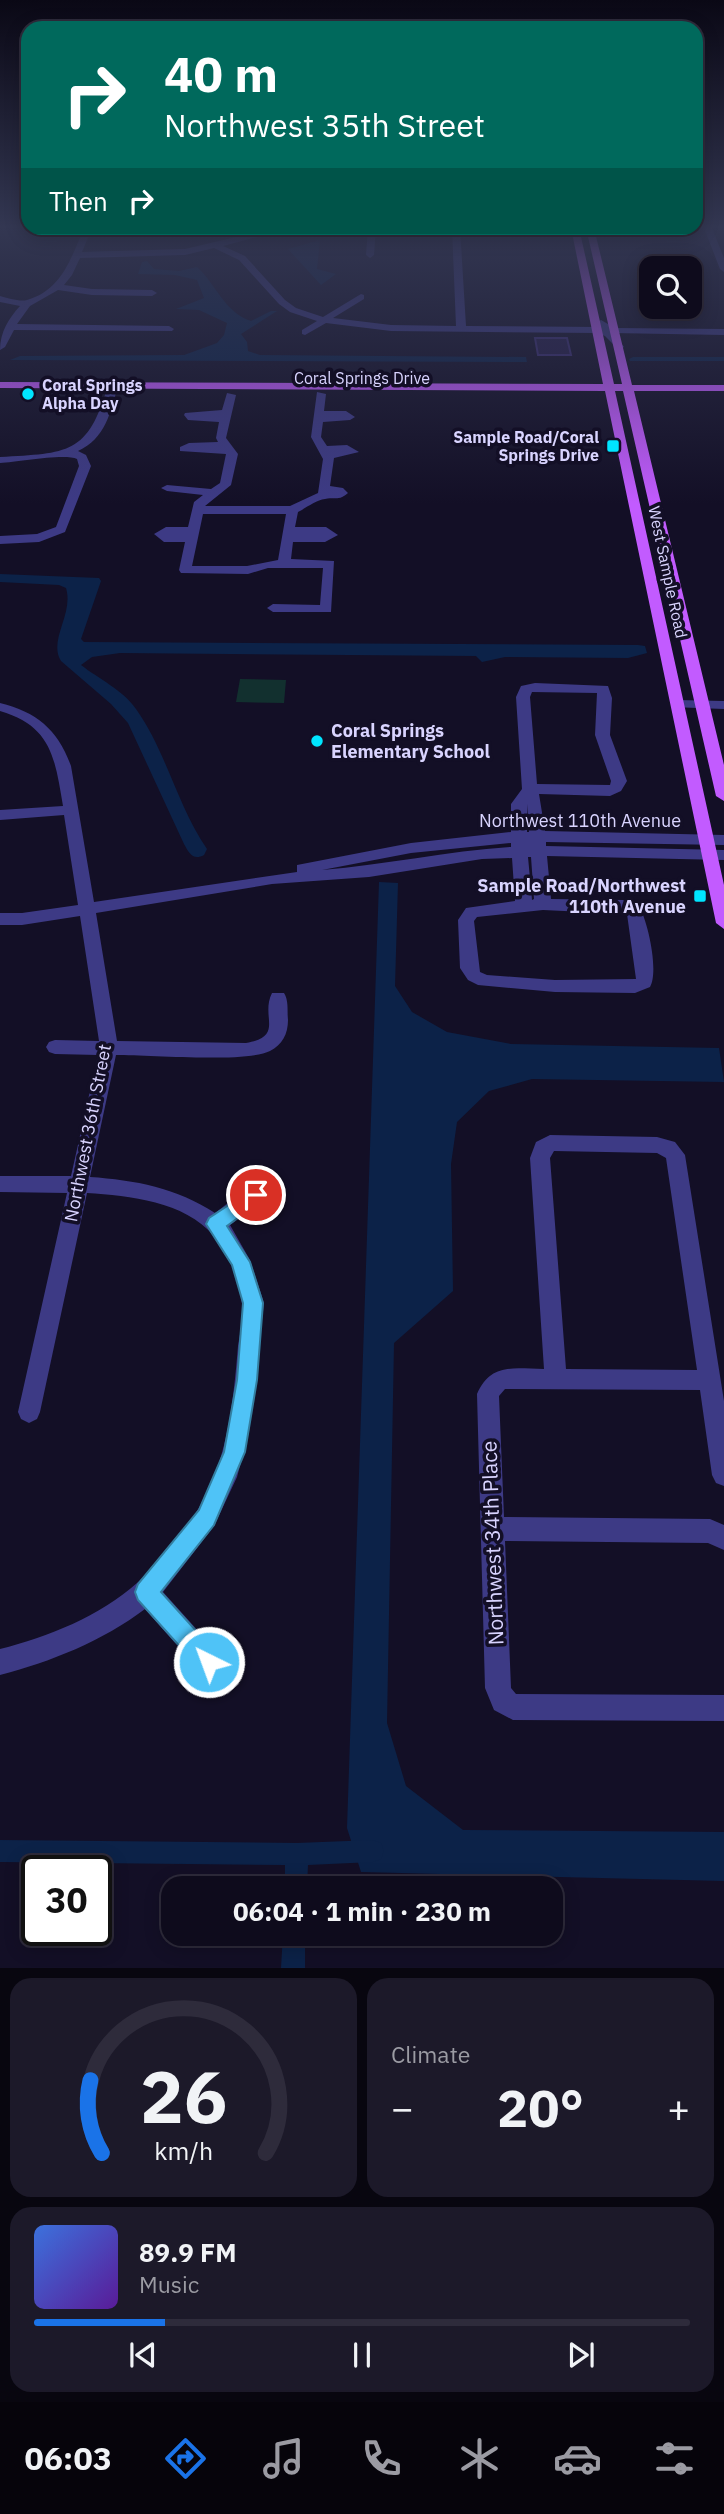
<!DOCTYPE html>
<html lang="en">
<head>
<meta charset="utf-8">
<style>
  :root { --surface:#0e0b1c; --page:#1c1929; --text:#f1f3f6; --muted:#9b9ba3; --line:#2e2b3b; --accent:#1a73e8 }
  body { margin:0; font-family:"IBM Plex Sans",sans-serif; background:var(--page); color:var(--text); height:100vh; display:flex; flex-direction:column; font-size:26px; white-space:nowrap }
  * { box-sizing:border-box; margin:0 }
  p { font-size:23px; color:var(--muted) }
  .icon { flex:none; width:38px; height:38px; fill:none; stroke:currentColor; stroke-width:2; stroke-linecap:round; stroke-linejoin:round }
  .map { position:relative; height:1968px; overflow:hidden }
  .drawer { display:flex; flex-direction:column; gap:10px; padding:10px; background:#08060f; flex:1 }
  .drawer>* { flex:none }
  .guide { position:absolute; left:21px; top:21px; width:682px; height:214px; border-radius:21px; box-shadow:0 4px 18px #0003,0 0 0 2px var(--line); background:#00695c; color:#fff; overflow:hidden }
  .fabs { position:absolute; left:639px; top:256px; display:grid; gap:14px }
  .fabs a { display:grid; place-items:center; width:63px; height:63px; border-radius:14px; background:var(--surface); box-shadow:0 4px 18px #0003,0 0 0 2px var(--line); font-size:35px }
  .speed { position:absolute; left:21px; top:1855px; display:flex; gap:14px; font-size:35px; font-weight:700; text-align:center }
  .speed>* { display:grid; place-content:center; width:91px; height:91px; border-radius:50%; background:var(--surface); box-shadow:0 4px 18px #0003,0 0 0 2px var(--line); line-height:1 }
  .speed .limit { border:4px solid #111; border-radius:10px; background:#fff; color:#111 }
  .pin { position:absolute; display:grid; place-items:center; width:60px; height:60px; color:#fff; margin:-30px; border:4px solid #fff; border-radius:50%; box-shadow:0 2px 7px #0007 }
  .me { position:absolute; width:77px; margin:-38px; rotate:318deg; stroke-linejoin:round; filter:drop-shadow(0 0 5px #0008) }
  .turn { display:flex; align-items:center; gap:24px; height:147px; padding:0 28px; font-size:32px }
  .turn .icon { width:91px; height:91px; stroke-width:2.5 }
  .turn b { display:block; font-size:49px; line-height:60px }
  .then { display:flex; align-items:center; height:66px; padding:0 28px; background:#0003; gap:14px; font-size:26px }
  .big { font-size:52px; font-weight:800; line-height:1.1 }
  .drawer .widget { flex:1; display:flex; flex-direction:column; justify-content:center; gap:10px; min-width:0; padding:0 24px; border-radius:21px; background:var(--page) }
  .drawer .dial { align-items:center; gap:0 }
  .dial svg { height:182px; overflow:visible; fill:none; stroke:var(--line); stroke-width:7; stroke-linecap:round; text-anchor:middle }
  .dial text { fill:var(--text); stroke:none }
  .song { display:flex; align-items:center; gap:21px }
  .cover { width:84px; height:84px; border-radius:10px; background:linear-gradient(135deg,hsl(220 70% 55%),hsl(270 70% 35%)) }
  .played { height:7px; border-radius:4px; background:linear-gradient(90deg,var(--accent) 20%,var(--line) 20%) }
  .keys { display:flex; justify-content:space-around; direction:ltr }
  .heat { display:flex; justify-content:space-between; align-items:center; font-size:38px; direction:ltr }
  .drawer .tiles { flex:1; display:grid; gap:10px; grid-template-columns:1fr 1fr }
  .widget:last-child { grid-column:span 2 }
  .trip { position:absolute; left:161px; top:1876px; width:402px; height:70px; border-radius:21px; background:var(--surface); box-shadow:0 4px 18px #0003,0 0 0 2px var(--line); font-weight:800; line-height:70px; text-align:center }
  .dock { display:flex; height:112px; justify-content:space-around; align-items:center; background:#06040b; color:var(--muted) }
  .dock .icon { width:49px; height:49px }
  .dock .active { color:var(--accent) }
  .dock b { font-size:32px; color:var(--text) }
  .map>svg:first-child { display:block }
</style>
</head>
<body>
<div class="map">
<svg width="724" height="1968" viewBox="0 0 724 1968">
  <rect width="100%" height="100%" fill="#130f26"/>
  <path fill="#12302f" d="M240 679 286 680 284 703 236 702Z"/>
  <path fill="#0c2248" d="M320 240 317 269 336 274 321 285 288 249Z
    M147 261 154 269 179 271 197 267C216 284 225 313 251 321L271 311H277L241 334 247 342 248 351 260 355 526 357 527 362 10 360 20 356 184 355 217 343 224 335 227 323 199 310 176 309 204 298 197 280 175 275 138 274 142 262Z
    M0 574 99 578 101 581 81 639 84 642 638 645 645 646 647 653 628 658 505 657 482 662 476 656 120 653 92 657 81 665C99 679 123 690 136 709 166 751 177 805 207 849L204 855C193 861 189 853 184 844L128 723 111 704 61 661C48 640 74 614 66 588L59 585 0 582Z
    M379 882 398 883 395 986 412 1012 447 1032 511 1044 719 1048 724 1082 532 1079 489 1091 457 1122 451 1164 453 1291 394 1343 387 1723 406 1786 463 1830 724 1832V1881L361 1872 347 1828Z"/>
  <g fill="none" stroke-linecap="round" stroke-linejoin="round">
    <path fill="#0c2248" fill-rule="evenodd" d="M633 357H724V361H630L629 359Z
      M0 1840 297 1843 373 1840 381 1843 384 1851 381 1859 373 1862 308 1865 307 1888H285V1865L0 1862Z
      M283 1934H305V1968H281Z"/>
  </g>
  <path fill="#241b47" stroke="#3b2d73" stroke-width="2" d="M535 338H567L571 355H538Z"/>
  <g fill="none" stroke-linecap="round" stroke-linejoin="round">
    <path fill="#3d3a85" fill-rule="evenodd" d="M84 228H92L82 252 185 249 274 228H290L223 246 245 256 285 300 296 308 323 317 361 294 364 295V299L333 318 391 325 456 326 452 228H460L466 326 599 327 596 323 601 320 615 328 724 329V335L613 333 624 347 619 350 605 336 597 333 391 331 326 323 305 335 302 334V330L317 321 290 312 279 304 239 260 214 248 185 255 80 258 72 275 64 285 92 289 152 290 157 293 152 296 92 295 58 290 30 306 17 324 169 326 174 329 172 331 14 330 5 347 0 350C0 332 9 318 20 306L0 302V296C8 298 20 302 27 300 62 290 71 258 84 228Z
      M368 228H376L374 255 370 258 366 255Z
      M704 228H712L724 258V272L720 269Z
      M113 382 118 385C111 412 105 439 78 451L86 455 91 466 65 532 39 542 0 544V536L37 534 56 527 79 466 77 459C65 453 18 462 0 463V457C68 453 88 455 108 385Z
      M317 392 326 394 324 411H346L355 417 350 420 323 422 321 437 327 446 347 445 359 452 334 458 330 486 343 488 348 493C339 501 336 497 325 499 316 500 306 508 298 512L295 527H326L338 535 325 542H293L291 559 334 561 331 612H273L267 608 273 604 320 605 323 568H268L248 574 181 573 179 570 185 542H164L154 534 166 527H188L194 502 203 495 167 491 161 488 167 485 211 489 220 483 226 454 180 451V447L189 443 218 442 216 438 219 422 188 420 184 415 185 413 222 410 227 393 236 395 226 438 238 454 231 485 205 506H290L318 493 323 459 311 437ZM203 514H286L278 560 247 566H192Z
      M535 683 608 686 612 698 610 735 627 781 621 791 610 796 539 794 545 831 724 835V845L546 842V846L724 850V860L547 856 551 899 623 900 639 906C648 922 659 971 650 987L635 993 555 992 478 985 468 980 460 968 458 920 466 908 515 901 512 858 482 859 369 877 272 884 96 913 117 1041 246 1043C285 1036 260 1017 272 993H284C289 1001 287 1011 288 1020 288 1034 282 1045 270 1051 245 1063 149 1055 116 1055L90 1177C135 1180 177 1188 215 1213 228 1204 247 1184 263 1189L266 1195 263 1201 230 1225 250 1260 264 1303 249 1432 237 1477 214 1526 163 1592 218 1653 222 1662 218 1671 209 1675 200 1671 145 1609C103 1641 50 1662 0 1675V1649C48 1637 100 1616 137 1583 165 1558 192 1524 208 1491 229 1447 234 1394 238 1346 240 1333 244 1318 242 1304 240 1281 229 1254 214 1236 184 1201 130 1196 87 1193L40 1412 37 1419 29 1423 21 1419 18 1412 67 1193 0 1192V1176H71L98 1055 55 1054 49 1052 46 1047 49 1042 55 1040 99 1041 80 916 22 925H0V913H22L78 905 64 815 0 820V810L63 806C55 759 52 726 0 711V703C37 712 58 730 71 766L94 902 297 872V865L411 843 511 832V804L522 789 516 697 521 686ZM532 692 597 693 595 735 611 781 610 785 537 784 530 697ZM527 804 529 832H527ZM511 843V847C448 851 385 865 322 870L411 853ZM528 857H531L534 899 532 900ZM543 910 627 914 636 979 555 980 487 975 480 972 474 921 477 917Z
      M676 700 724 701V709L671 707V701Z
      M550 1135 657 1137 675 1142 685 1155 724 1401V1486L716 1483 712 1475 700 1390 505 1389 499 1396 504 1517 710 1519 724 1525V1550L708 1543 505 1541 511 1688 516 1694 724 1695V1721L513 1720 494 1710 485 1688 477 1394C491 1362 514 1369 544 1369L530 1158 536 1142ZM554 1151 657 1153 666 1158 697 1370 566 1369 550 1158Z"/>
    <path fill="#c25bff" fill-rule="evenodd" d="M571 228H579L614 384H622L586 228H594L632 385H724V391H634L724 765V801L716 796 623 391H615L724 885V929L716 923 605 391 0 388V382L603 384Z"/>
  </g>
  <linearGradient id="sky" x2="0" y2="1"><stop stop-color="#0a0815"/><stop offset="0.45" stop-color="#333752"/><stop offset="1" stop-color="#333752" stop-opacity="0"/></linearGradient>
  <rect width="724" height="504" fill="url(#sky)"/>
  <path fill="#4fc3f7" stroke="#337fa1" stroke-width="2" d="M256 1187 262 1189 265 1195 262 1200 227 1226 250 1262 263 1303 257 1380 245 1452 214 1525 161 1592 217 1654 221 1662 217 1670 209 1674 201 1670 138 1600 135 1592 138 1584 199 1510 224 1452 237 1380 243 1303 232 1265 206 1224 209 1218Z"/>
  <g fill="#00e5ff" stroke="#130f26" stroke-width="2.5">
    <circle cx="28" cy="394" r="7"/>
    <rect x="606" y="439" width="14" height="14" rx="3.5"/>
    <circle cx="317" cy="741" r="7"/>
    <rect x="693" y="889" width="14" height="14" rx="3.5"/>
  </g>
  <g text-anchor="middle" stroke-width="7" stroke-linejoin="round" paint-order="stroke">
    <g font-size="16" fill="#d9d4ff" stroke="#130f26">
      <text x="362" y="384">Coral Springs Drive</text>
      <text transform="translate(668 572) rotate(78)" y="6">West Sample Road</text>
    </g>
    <g font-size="16" font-weight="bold" fill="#d9d4ff" stroke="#130f26" text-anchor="start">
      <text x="42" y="391">Coral Springs<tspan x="42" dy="18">Alpha Day</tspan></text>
      <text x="599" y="443" text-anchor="end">Sample Road/Coral<tspan x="599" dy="18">Springs Drive</tspan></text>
    </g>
    <g font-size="18" font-weight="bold" fill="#d9d4ff" stroke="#130f26" text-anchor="start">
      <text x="331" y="737">Coral Springs<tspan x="331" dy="21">Elementary School</tspan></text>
      <text x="686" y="892" text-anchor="end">Sample Road/Northwest<tspan x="686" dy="21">110th Avenue</tspan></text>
    </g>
    <g font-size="18" fill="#d9d4ff" stroke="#130f26">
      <text x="580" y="827">Northwest 110th Avenue</text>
      <text transform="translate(88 1133) rotate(-79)" y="6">Northwest 36th Street</text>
    </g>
    <g font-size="21" fill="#d9d4ff" stroke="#130f26">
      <text transform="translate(493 1543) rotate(-92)" y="7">Northwest 34th Place</text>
    </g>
  </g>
</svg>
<div class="fabs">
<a><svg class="icon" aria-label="search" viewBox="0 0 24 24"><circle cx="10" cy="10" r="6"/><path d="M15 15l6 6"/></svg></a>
</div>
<div class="speed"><div class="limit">30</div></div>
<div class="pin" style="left:256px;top:1195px;background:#d93025"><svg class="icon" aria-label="arrive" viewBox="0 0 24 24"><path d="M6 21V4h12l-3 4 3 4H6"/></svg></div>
<svg class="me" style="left:209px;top:1662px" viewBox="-20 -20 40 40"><circle r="17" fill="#4fc3f7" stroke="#fff" stroke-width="3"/><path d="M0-11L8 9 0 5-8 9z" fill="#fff"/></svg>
<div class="trip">06:04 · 1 min · 230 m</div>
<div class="guide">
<div class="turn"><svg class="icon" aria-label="right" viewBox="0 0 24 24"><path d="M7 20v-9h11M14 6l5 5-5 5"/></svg><div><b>40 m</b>Northwest 35th Street</div></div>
<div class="then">Then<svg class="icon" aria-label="right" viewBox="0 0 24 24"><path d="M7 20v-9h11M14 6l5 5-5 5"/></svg></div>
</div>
</div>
<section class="drawer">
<div class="tiles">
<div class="widget dial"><svg viewBox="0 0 100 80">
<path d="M14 69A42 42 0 1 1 86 69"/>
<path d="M14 69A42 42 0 0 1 9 37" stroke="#1a73e8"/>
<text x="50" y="56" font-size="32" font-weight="700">26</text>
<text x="50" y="72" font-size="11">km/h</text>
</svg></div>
<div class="widget"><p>Climate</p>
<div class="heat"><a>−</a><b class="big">20°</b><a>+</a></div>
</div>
<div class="widget">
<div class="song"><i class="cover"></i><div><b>89.9 FM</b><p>Music</p></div></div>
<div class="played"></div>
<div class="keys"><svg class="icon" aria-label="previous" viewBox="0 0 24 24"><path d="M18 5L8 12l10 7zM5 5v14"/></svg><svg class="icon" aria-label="pause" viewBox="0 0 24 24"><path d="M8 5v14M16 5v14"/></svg><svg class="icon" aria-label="next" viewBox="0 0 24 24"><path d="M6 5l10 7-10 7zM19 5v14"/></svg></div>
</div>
</div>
</section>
<nav class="dock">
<b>06:03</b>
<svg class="icon active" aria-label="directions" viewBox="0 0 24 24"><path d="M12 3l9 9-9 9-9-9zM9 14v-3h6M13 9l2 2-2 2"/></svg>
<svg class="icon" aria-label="music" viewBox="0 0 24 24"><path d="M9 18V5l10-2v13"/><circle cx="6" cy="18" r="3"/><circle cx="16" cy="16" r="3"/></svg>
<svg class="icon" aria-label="phone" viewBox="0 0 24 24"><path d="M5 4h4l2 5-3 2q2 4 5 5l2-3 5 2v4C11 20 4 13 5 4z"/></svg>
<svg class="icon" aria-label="climate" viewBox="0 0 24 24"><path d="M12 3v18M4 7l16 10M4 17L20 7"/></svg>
<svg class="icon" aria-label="car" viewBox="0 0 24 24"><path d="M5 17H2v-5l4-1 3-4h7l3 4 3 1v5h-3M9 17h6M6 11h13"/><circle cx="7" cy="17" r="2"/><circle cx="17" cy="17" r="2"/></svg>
<svg class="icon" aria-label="filters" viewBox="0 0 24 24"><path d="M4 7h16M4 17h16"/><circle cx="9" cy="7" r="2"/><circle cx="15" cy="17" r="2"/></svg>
</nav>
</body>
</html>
